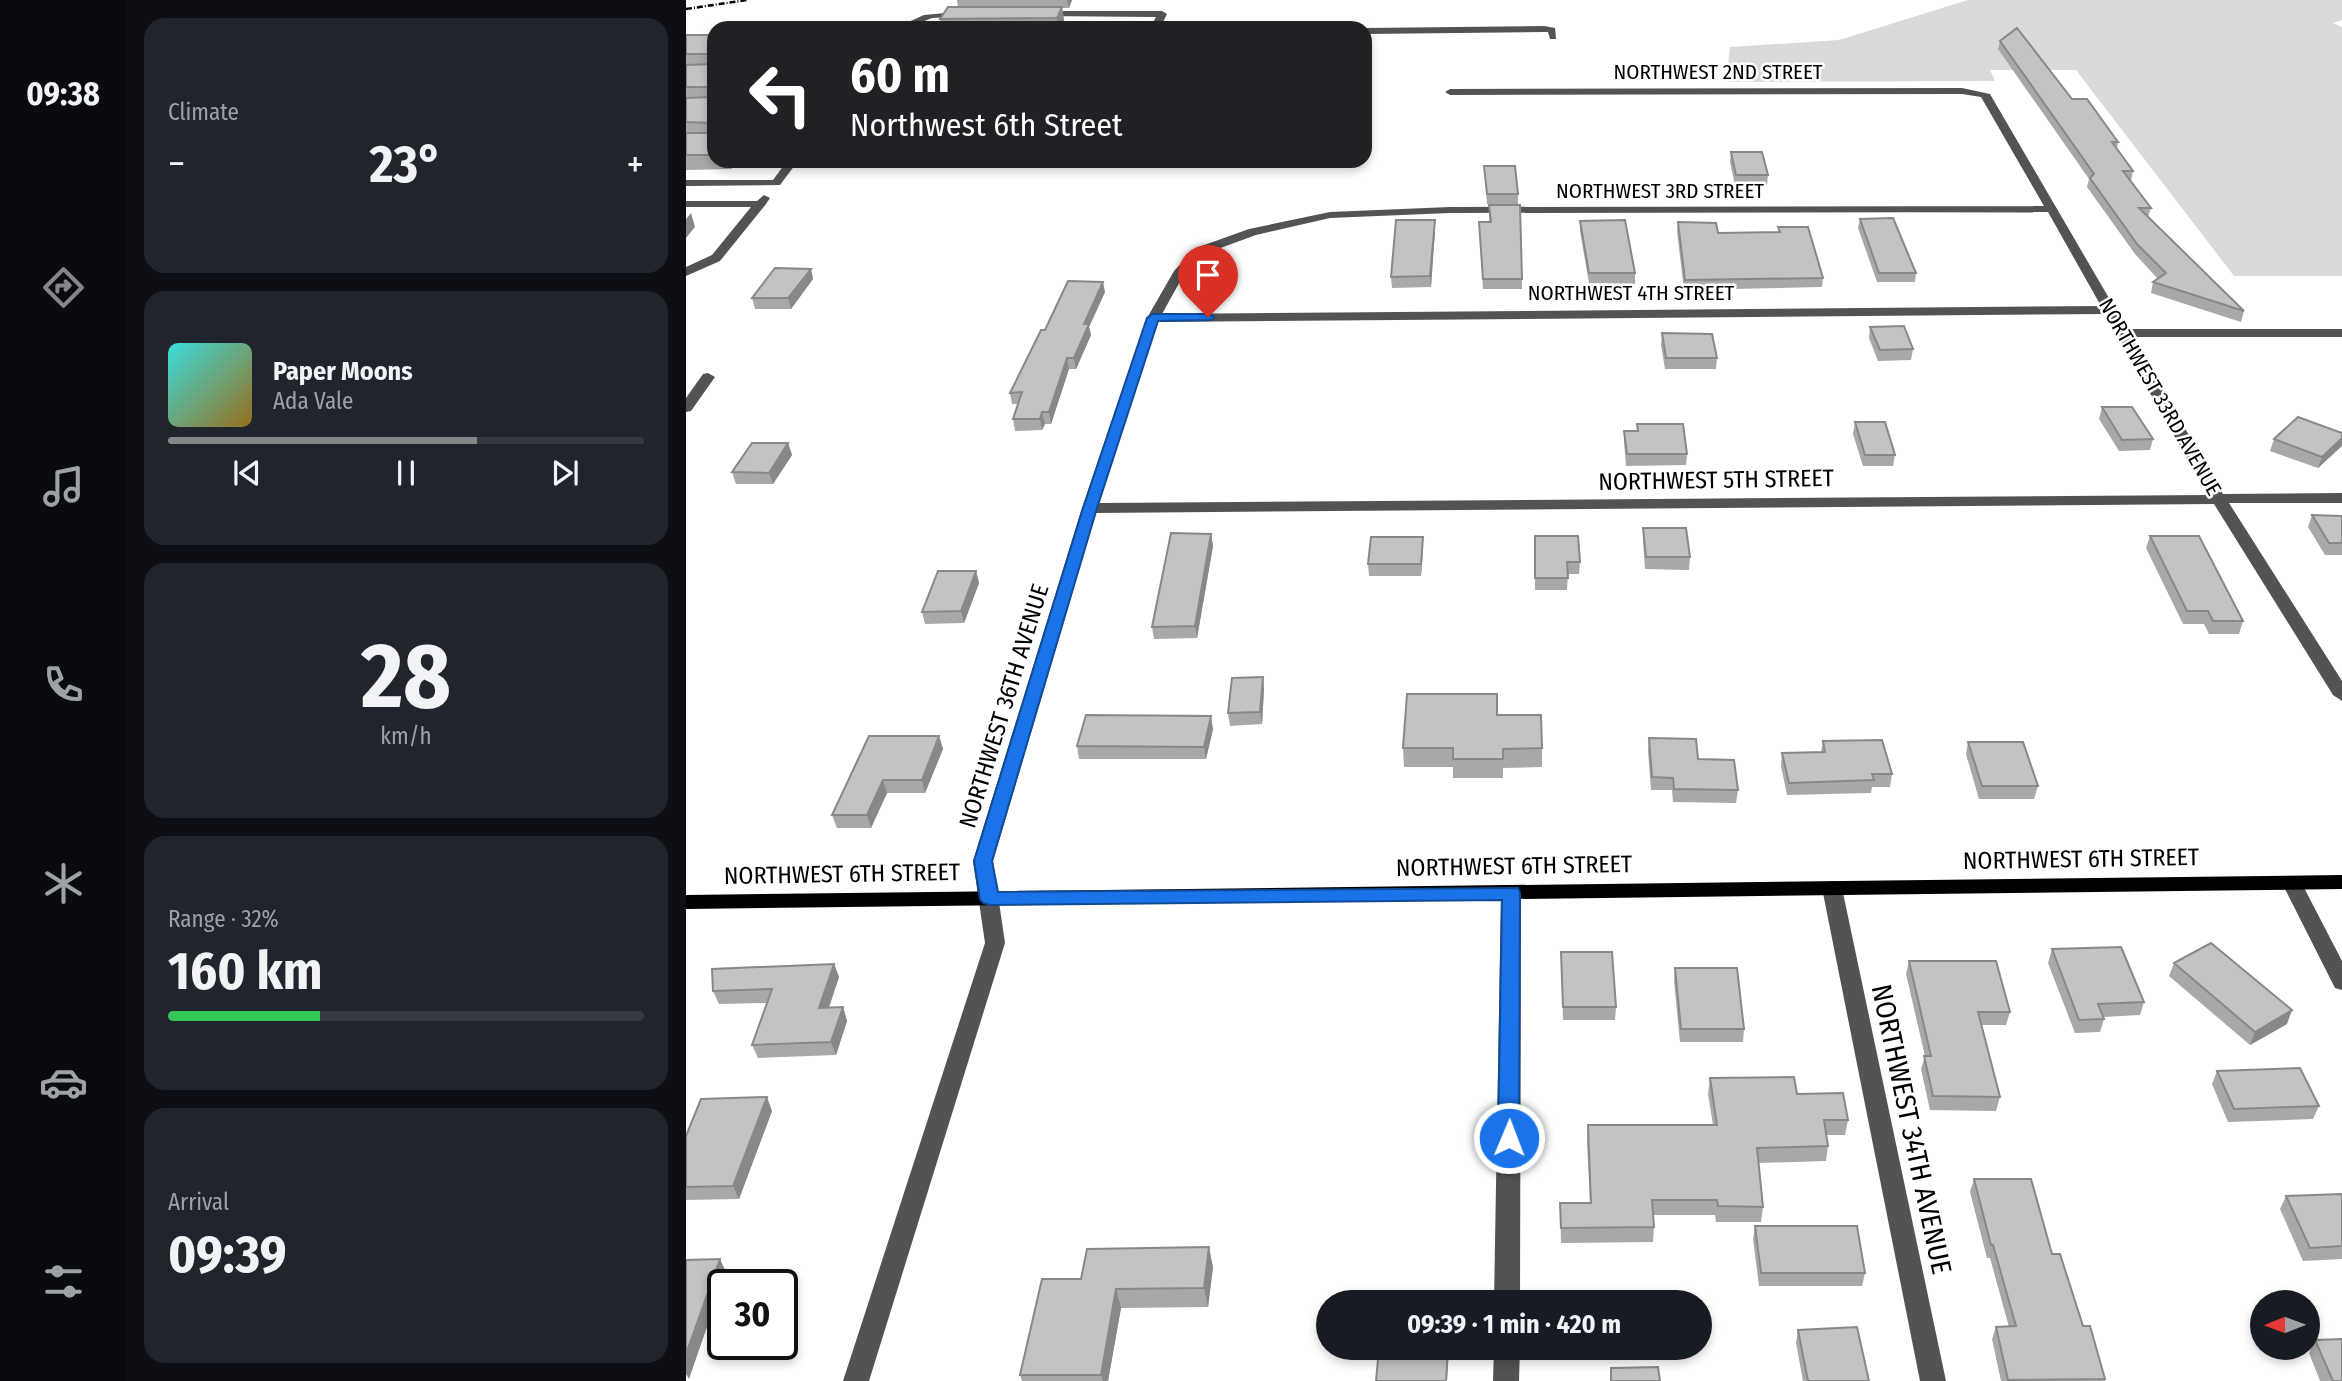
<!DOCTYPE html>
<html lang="en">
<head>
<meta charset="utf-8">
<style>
  :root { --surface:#171b24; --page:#20242c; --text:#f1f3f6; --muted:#9ea1a6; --line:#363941; --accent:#858687 }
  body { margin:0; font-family:"Fira Sans Condensed",sans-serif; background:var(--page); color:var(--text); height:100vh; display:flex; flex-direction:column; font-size:26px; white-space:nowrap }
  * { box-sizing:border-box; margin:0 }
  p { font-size:23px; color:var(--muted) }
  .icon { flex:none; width:38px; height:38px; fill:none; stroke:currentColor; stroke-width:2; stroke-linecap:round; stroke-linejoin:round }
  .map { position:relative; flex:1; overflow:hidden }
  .sheet { display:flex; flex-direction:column; gap:18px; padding:18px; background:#0d0f14; width:560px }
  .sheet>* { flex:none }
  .banner { position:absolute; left:21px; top:21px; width:665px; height:147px; border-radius:21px; box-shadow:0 4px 10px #0003; background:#202124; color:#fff; overflow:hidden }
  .needle { width:46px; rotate:269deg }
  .tools { position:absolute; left:1564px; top:1290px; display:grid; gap:14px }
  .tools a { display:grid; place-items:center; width:70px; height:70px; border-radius:50%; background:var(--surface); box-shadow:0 4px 10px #0003; font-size:35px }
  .speed { position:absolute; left:21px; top:1269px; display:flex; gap:14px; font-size:35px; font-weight:700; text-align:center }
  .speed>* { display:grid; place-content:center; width:91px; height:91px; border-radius:50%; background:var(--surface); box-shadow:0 4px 10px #0003; line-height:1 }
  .speed .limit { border:4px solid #111; border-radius:10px; background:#fff; color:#111 }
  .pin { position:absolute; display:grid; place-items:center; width:60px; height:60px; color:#fff; margin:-72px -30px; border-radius:50% 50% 50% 0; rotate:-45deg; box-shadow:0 0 7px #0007 }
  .pin .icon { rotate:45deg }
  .me { position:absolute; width:77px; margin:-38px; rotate:1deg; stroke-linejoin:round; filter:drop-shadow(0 0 5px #0008) }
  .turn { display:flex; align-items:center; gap:24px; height:147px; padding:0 28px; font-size:32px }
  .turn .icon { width:91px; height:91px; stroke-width:2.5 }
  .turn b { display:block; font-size:49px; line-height:60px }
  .big { font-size:52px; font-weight:700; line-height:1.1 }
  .sheet .widget { flex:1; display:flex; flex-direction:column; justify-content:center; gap:10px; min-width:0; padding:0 24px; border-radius:21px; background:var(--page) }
  .sheet .dial { align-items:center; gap:0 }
  .dial b { font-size:91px; line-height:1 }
  .song { display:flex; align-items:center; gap:21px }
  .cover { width:84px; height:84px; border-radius:10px; background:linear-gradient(135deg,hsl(180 70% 55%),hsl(40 70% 35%)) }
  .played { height:7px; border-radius:4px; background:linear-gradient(90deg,var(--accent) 65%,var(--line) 65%) }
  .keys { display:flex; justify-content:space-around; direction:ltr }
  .heat { display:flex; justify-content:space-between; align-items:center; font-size:38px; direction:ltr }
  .charge { height:10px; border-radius:5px; background:linear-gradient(90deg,#34c759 32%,var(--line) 0) }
  .trip { position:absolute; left:630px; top:1290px; width:396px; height:70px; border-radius:35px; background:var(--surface); box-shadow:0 4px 10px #0003; font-weight:700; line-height:70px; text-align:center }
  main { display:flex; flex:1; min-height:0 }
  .tab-bar { display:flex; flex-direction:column; width:126px; justify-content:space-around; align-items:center; background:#090b0e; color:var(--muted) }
  .tab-bar .icon { width:49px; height:49px }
  .tab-bar .selected { color:var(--accent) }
  .tab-bar b { font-size:32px; color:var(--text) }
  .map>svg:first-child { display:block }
</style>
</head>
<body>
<main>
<nav class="tab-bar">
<b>09:38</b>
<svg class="icon selected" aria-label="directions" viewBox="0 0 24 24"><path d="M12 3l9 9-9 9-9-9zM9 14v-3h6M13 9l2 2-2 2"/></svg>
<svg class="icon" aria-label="music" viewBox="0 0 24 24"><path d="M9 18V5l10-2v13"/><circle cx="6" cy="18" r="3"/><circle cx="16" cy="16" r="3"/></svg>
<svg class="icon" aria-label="phone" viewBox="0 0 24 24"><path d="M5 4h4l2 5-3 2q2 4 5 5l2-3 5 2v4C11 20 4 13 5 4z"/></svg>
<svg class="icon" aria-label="climate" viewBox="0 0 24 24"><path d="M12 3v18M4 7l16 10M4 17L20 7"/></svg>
<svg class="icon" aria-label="car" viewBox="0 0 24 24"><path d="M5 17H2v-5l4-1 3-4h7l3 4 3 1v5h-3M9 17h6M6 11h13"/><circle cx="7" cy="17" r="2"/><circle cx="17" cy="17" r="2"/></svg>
<svg class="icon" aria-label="filters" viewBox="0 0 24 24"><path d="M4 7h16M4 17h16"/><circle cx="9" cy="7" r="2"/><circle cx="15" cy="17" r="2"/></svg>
</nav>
<section class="sheet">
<div class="widget"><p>Climate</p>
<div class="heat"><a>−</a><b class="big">23°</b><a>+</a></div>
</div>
<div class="widget">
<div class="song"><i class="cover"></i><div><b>Paper Moons</b><p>Ada Vale</p></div></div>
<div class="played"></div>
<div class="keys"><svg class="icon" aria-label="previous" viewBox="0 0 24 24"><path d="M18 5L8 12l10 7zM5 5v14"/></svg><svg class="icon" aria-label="pause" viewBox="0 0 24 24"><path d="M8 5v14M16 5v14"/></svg><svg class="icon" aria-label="next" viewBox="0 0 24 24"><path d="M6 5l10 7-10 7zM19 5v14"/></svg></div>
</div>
<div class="widget dial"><b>28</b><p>km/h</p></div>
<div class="widget"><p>Range · 32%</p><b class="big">160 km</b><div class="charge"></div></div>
<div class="widget"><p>Arrival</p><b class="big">09:39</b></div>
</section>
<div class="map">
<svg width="1656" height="1381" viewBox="0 0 1656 1381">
  <rect width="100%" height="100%" fill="#fff"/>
  <path fill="#dadada" d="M1282 0H1656V20L1647 23 1656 27V276H1548L1390 70H1304L1309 81 1040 82 1044 47 1153 40Z"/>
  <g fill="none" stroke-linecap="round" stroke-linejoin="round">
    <path fill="#535353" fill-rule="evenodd" d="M281 11 284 12V16L246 18 221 28H209L238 15Z
      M354 11H476L481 14 474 28H464L470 17 351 16V12Z
      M858 26 869 28 870 39H864L862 32H858L679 34V28Z
      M1276 88 1304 94 1441 329H1656V337H1446L1537 494 1656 493V503H1543L1656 681V701L1647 695 1528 504 410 513 307 861 319 943 183 1381H157L299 943 287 861 396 508 461 318 488 271 510 248 563 229 644 212 764 207 1358 206 1295 97 1276 94 764 95 759 92 764 89ZM1362 212 1415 306 476 314 497 276 518 254 570 235 644 218 764 213ZM1419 314 1522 495 413 503 472 322Z
      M101 161H112L94 185 0 186V180H87Z
      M78 195 84 198 80 204 34 261 0 276V267L26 255 65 207H0V201H71Z
      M22 373 29 377 5 411 0 412V398L17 374Z
      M1606 876 1613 878 1656 961V990L1649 988 1596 883 1599 878Z
      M1146 881 1153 883 1156 888 1260 1381H1234L1136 888 1139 883Z
      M825 886 832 888 835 893 834 1302H808L815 893 818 888Z
      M808 1348H834L833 1381H807Z"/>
    <path fill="#000" fill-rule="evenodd" d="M1656 875V889L0 909V895Z"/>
    <path stroke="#000" stroke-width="2.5" stroke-dasharray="6 2 1 2" stroke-linecap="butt" d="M0 9 61 0"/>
  </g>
  <path fill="#a8a8a8" d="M271 0H386L383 8H376L378 20 374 28H256L254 19 272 7Z
    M0 35H28V161H52L45 169 0 170Z
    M1314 41 1386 99 1432 142 1431 149 1447 171 1445 181 1465 208 1462 217 1558 311 1555 322 1465 293 1467 282 1472 279 1449 254 1401 187 1403 179 1312 49Z
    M1045 152 1082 175 1081 185H1049L1044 162Z
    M798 166 832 194V204H801Z
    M803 205 836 279V289H797L793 222H803Z
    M1174 219 1230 273 1229 282H1191L1172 228Z
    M894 221 949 273V284L903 283 894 231Z
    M992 222 1032 233 1092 232V227L1137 278 1136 287 998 290 991 231Z
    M749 230 745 287 706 288 705 277Z
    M125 269 127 279 105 309H69L66 298Z
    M419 292 403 327 405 335 390 369H383L365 424H359L356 430 329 431 327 419 332 404H326L324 393 359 330Z
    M1184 327 1227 349 1225 360 1192 361 1183 338Z
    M976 333 1031 358 1030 369H979L975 345Z
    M1416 407 1467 439 1464 450 1433 451 1413 419Z
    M1169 422 1209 455 1207 466H1177L1167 434Z
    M951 424 1001 454 1000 465 940 466 938 442V431H951Z
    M1656 433V445L1632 468 1584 451 1588 439Z
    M102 443 106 455 87 484H50L46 472Z
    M1626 515 1656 516V555H1639L1622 527Z
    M957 528 1004 557 1003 570 959 569 957 540Z
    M525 534 527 546 511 638 468 639 466 627Z
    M849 536 894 562 893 574H882L881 590H849Z
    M1464 536 1557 621 1553 634H1523L1518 624H1497L1460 548Z
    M737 549 735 576H683L682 564Z
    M290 571 293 583 278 623 239 624 236 612Z
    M577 677 578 689 576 724 544 726 542 713Z
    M811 715 856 748V767L817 768V778H767V767H718L717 748Z
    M527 729 520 759H393L391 746Z
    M253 736 257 749 239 793H201L185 828H151L146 815Z
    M963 738 1012 759 1052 790 1050 803 987 802 986 790H965L962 751Z
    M1137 741 1206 774 1204 787H1186L1185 793 1101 795 1095 766 1096 753 1135 752Z
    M1282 742 1352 786 1348 799H1293L1280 754Z
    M1366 949 1458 1002 1454 1015 1417 1017 1418 1019 1414 1032 1389 1033 1362 963Z
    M875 952 930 1007 929 1020H877Z
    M1223 961 1324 1012 1320 1025H1296L1314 1097 1310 1111 1244 1110 1235 1069 1239 1056 1220 974Z
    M1488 963 1601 1024 1564 1045 1483 976Z
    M148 964 153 977 143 1008 157 1007 161 1021 150 1055 72 1058 66 1045 81 1003 33 1004 27 991Z
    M989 968 1058 1029 1057 1042H994L988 981Z
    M1531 1071 1633 1106 1627 1119 1542 1122 1526 1084Z
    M1024 1078 1111 1094 1162 1120 1159 1135H1140L1142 1146 1140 1161 1072 1163 1077 1207 1075 1222H1030L1029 1215H967L968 1227 967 1242 875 1243 874 1203H904L901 1141 902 1125H1027L1022 1094Z
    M86 1111 53 1199 0 1200V1136Z
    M1288 1179 1366 1254 1419 1379V1381H1315L1306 1339 1310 1327H1323L1304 1258H1301L1284 1192Z
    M1656 1194V1259L1617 1261 1594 1209 1600 1196Z
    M1069 1226 1179 1273 1176 1286H1073L1067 1239Z
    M527 1267 522 1307 435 1308 422 1381H336L334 1375 395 1279Z
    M1112 1330 1183 1381H1117L1110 1343Z
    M1629 1340 1656 1381H1634L1623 1353Z"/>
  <path fill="#888" d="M381 0H386L383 8Z
    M376 7 378 20 374 28H372L371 18Z
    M43 161H52L45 169Z
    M5 213 9 227 0 238V219Z
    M749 220V230L745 287 744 276Z
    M125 269 127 279 105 309 102 298Z
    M417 282 419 292 403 327 405 335 390 369 388 358 398 324Z
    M381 358 383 369 365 424 363 412Z
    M356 412 359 424 356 430 354 419Z
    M1656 438V446L1632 468 1636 457Z
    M102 443 106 455 87 484 83 473Z
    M525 534 527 546 511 638 509 626Z
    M737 537V549L735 576V564Z
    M290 571 293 583 278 623 275 611Z
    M577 677 578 689 576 724 574 712Z
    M525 716 527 729 520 759 518 747Z
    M253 736 257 749 239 793 236 780Z
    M197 780 201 793 185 828 181 815Z
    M148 964 153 977 138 1021 133 1008Z
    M157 1007 161 1021 150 1055 145 1042Z
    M1606 1010 1601 1024 1564 1045 1569 1032Z
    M81 1097 86 1111 53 1199 47 1186Z
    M523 1247 527 1267 522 1307 518 1288Z
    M34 1259 40 1272 3 1379 0 1374V1354Z
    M430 1289 435 1308 422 1381H417L415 1375Z
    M762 1348H763L761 1381H760Z"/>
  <path fill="#c3c3c3" stroke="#888" stroke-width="2" d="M262 7H376L371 18 254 19Z
    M1331 28 1386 99H1401L1432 142H1426L1447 171H1437L1465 208H1453L1558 311 1467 282 1480 273 1451 244 1404 178 1408 174 1314 41Z
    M0 35H28V155H0V133H24L26 131V123L0 122V98L26 97 27 89 24 87H0V65L26 64 27 57 24 54H0Z
    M1045 152H1076L1082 175H1050Z
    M798 166H829L832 194H801Z
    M803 205H834L836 279H797L793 222H805Z
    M1207 218 1230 273H1193L1174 219Z
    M710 220H749L744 276 705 277Z
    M939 220 949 273H903L894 221Z
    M992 222 1030 223 1032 233 1094 232 1092 227H1122L1137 278 999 280Z
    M89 268 125 269 102 298H66Z
    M382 281 417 282 398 324H403L388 358H381L363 412H356L354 419H327L336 392 324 393 355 330H359Z
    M1218 326 1227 349 1194 350 1184 327Z
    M976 333 1026 334 1031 358H980Z
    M1416 407H1446L1467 439 1436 440Z
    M1612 417 1656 433V438L1636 457 1588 439Z
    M1169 422H1199L1209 455H1179Z
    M951 424H997L1001 454H941L938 431H952Z
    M66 443H102L83 473 46 472Z
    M1626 515 1656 516V543H1643Z
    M957 528H1000L1004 557H960Z
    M485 533 525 534 509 626 466 627Z
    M849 536H892L894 562H881L882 578H849Z
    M1464 536H1513L1557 621H1527L1522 611H1501Z
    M685 537H737L735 564H682Z
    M252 571H290L275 611 236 612Z
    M577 677 574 712 542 713 546 678Z
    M721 694H811V715H855L856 748 817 749V759H767V748H717Z
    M400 715 525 716 518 747 391 746Z
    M183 736H253L236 780H197L181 815H146Z
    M963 738 1010 739 1012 759 1048 760 1052 790 988 789 987 778 966 777Z
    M1196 740 1206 774H1186L1188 780 1103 783 1096 753 1139 752 1137 741Z
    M1282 742H1337L1352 786H1296Z
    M1525 943 1606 1010 1569 1032 1488 963Z
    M1435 947 1458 1002 1412 1004 1418 1019 1393 1020 1366 949Z
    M875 952H926L930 1007H877Z
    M1223 961H1310L1324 1012H1292L1314 1097 1247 1096 1238 1056H1245Z
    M148 964 133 1008 157 1007 145 1042 66 1045 86 989 27 991 26 969Z
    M989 968H1051L1058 1029H995Z
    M1614 1068 1633 1106 1548 1109 1531 1071Z
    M1108 1077 1111 1094 1157 1093 1162 1120H1138L1142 1146 1071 1148 1077 1207 1032 1206 1031 1200H966L968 1227 875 1228 874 1203H905L902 1125H1031L1024 1078Z
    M81 1097 47 1186 0 1187V1136L15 1099Z
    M1288 1179H1345L1366 1254H1374L1397 1326H1404L1419 1379 1322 1380 1310 1327 1330 1326 1307 1245H1305Z
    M1656 1194V1246L1624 1248 1600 1196Z
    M1069 1226H1171L1179 1273H1075Z
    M523 1247 518 1288 430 1289 415 1375H334L356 1279H395L401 1249Z
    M34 1259 0 1354V1260Z
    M1171 1327 1183 1381H1122L1112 1330Z
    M1656 1339V1381H1647L1629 1340Z
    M693 1348H762L760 1381H690Z
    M972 1367 974 1381H925V1368Z"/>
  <path fill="#1a73e8" stroke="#114b97" stroke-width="2" d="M522 314 528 317 526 320 472 321 411 508 306 861 312 892 832 888 834 893 833 1138 830 1145 823 1147 815 1145 812 1138 816 900 304 905 297 903 294 899 288 861 397 508 461 318 467 314Z"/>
  <g text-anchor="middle" stroke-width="5" stroke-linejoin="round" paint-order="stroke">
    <g font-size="21" fill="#000" stroke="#fff">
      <text x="1032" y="79">NORTHWEST 2ND STREET</text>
      <text x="974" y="198">NORTHWEST 3RD STREET</text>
      <text x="945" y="300">NORTHWEST 4TH STREET</text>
      <text transform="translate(1474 397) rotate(60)" y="7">NORTHWEST 33RD AVENUE</text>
    </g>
    <g font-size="24" fill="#000" stroke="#fff">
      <text transform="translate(1030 480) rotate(-1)" y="8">NORTHWEST 5TH STREET</text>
      <text transform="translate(318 706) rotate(-73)" y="8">NORTHWEST 36TH AVENUE</text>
      <text transform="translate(1395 859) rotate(-1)" y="8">NORTHWEST 6TH STREET</text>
      <text transform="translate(828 866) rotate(-1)" y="8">NORTHWEST 6TH STREET</text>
      <text transform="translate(156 874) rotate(-1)" y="8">NORTHWEST 6TH STREET</text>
    </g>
    <g font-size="28" fill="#000" stroke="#fff">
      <text transform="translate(1226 1129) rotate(78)" y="10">NORTHWEST 34TH AVENUE</text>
    </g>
  </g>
</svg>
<div class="tools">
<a><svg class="needle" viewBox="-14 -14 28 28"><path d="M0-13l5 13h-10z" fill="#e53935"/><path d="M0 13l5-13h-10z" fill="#9ea1a6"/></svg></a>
</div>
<div class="speed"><div class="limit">30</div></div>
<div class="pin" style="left:522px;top:317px;background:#d93025"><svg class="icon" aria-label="arrive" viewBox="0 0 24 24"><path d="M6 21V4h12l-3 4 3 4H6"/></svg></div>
<svg class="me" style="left:823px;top:1138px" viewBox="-20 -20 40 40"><circle r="17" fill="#1a73e8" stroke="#fff" stroke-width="3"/><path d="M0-11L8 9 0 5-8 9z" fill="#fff"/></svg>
<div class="trip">09:39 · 1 min · 420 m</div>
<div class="banner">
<div class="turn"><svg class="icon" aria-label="left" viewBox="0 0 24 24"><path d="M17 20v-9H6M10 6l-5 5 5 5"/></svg><div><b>60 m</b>Northwest 6th Street</div></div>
</div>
</div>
</main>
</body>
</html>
